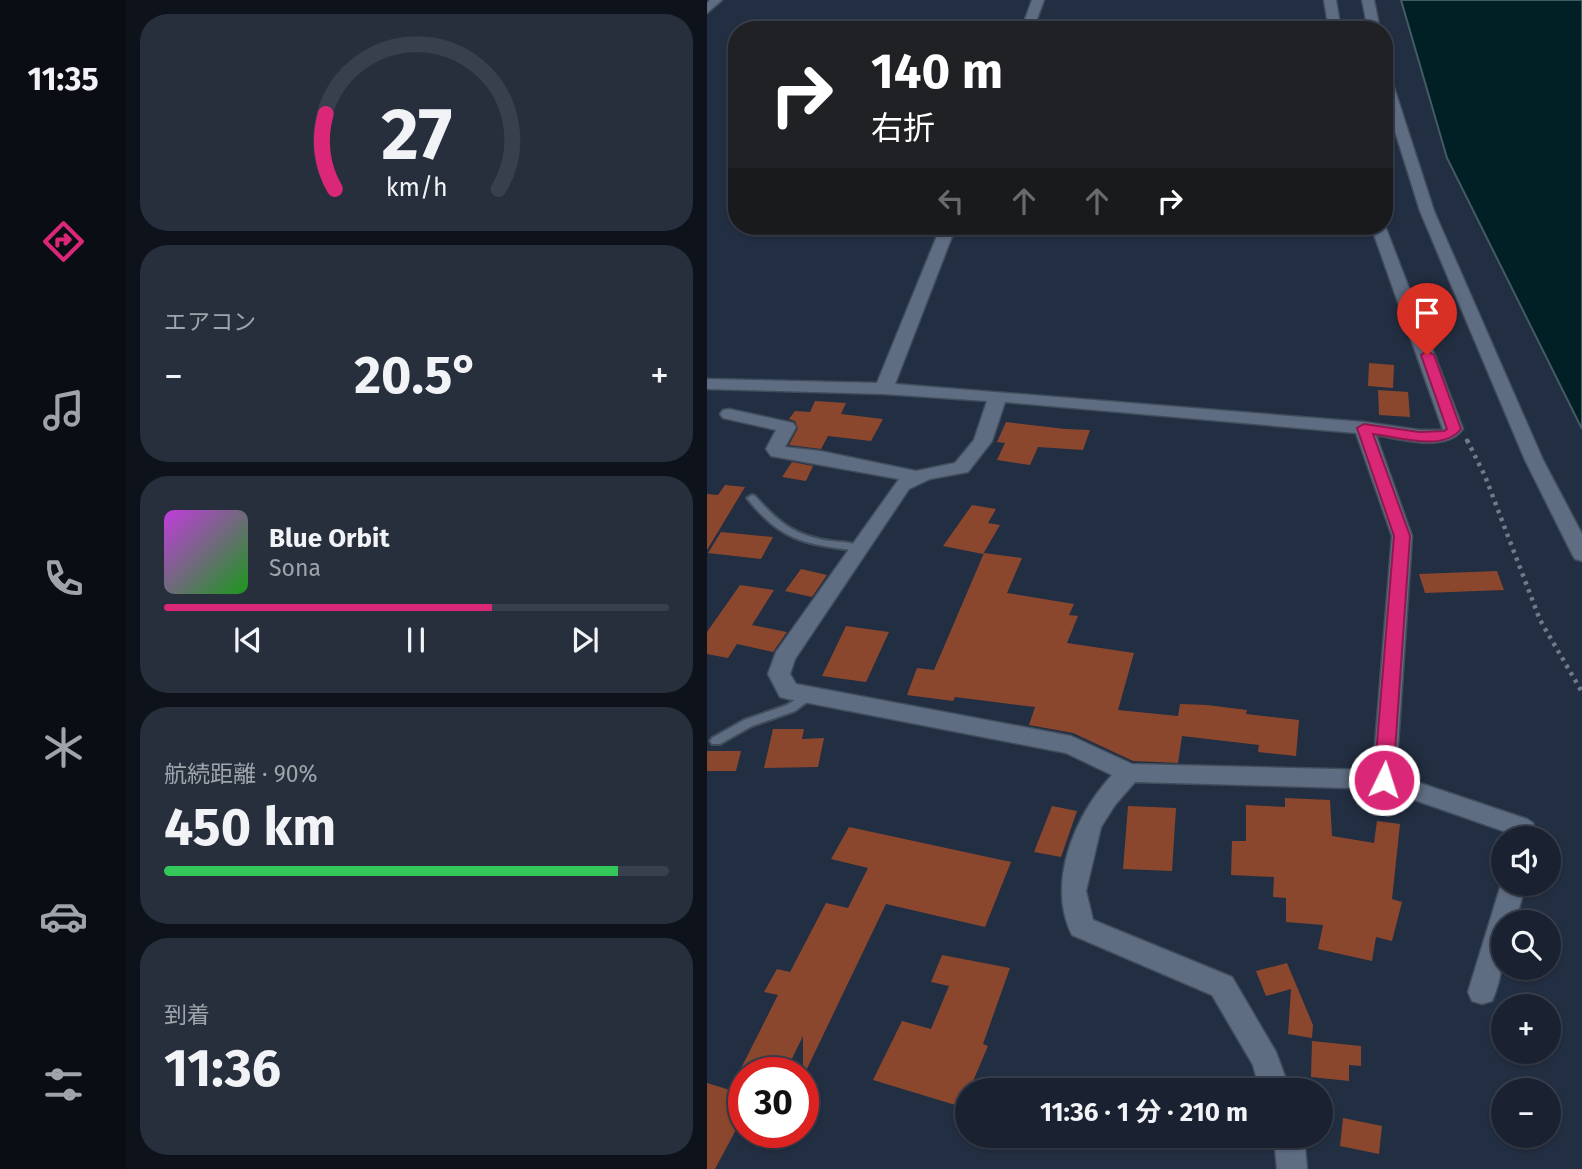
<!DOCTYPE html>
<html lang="ja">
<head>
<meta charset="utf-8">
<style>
  :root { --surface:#1a2231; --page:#272f3d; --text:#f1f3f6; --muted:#9fa4ab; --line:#383f4d; --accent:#db2777 }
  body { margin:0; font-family:"Fira Sans","Noto Sans JP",sans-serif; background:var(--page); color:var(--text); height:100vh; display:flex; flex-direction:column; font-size:26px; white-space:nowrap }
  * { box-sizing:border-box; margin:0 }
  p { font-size:23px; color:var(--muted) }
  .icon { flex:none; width:38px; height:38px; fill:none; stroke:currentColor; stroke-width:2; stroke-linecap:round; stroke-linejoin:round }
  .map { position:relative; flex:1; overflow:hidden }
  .sheet { display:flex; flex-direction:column; gap:14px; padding:14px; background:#0e131b; width:581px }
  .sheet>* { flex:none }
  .guide { position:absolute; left:21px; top:21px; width:665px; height:214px; border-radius:28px; box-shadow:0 2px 5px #0004,0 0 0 2px var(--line); background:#202124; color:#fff; overflow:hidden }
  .fabs { position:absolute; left:784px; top:826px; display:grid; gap:14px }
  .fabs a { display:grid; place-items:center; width:70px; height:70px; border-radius:50%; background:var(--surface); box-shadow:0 2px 5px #0004,0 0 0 2px var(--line); font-size:35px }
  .speed { position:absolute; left:21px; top:1057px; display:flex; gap:14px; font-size:35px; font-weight:700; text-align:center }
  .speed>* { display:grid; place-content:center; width:91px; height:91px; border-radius:50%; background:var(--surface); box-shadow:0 2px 5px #0004,0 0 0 2px var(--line); line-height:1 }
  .speed .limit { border:10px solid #d22; background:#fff; color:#111 }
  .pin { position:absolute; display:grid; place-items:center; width:60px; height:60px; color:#fff; margin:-72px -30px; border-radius:50% 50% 50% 0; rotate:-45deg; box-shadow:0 0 7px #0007 }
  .pin .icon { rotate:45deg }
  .me { position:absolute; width:77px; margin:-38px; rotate:4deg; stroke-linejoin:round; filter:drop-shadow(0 0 5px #0008) }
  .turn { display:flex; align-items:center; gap:24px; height:147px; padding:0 28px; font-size:32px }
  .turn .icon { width:91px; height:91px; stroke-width:2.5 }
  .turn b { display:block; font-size:49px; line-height:60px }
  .lanes { display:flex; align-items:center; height:66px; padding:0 28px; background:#0003; justify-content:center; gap:35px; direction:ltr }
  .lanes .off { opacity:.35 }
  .big { font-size:52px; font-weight:700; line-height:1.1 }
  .sheet .tile { flex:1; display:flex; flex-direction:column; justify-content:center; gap:10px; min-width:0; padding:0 24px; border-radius:28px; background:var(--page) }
  .sheet .dial { align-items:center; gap:0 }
  .dial svg { height:182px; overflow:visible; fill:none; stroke:var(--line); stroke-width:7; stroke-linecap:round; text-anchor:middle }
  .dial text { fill:var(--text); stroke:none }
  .song { display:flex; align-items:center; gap:21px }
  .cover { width:84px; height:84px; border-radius:10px; background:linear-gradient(135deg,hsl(290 70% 55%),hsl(120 70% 35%)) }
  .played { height:7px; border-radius:4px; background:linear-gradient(90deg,var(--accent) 65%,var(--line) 65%) }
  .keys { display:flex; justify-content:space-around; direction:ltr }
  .heat { display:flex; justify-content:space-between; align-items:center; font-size:38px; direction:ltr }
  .charge { height:10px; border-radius:5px; background:linear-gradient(90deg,#34c759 90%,var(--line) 0) }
  .trip { position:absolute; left:248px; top:1078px; width:378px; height:70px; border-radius:35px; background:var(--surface); box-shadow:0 2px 5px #0004,0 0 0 2px var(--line); font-weight:700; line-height:70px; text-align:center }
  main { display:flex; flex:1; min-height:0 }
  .tab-bar { display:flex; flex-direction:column; width:126px; justify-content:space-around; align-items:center; background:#0a0e14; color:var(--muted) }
  .tab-bar .icon { width:49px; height:49px }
  .tab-bar .on { color:var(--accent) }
  .tab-bar b { font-size:32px; color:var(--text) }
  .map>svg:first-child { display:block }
</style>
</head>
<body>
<main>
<nav class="tab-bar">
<b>11:35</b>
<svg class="icon on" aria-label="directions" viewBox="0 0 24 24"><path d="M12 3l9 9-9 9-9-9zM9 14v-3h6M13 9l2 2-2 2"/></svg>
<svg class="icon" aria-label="music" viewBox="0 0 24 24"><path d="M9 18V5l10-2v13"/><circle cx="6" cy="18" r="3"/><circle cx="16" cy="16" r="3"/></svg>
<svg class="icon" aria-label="phone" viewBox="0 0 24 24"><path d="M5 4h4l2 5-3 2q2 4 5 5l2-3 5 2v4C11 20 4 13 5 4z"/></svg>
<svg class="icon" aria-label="climate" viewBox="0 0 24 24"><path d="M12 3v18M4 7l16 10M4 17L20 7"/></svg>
<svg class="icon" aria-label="car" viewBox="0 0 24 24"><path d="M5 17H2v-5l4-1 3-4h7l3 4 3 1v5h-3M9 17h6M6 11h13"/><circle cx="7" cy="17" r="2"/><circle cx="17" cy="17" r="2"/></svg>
<svg class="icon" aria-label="filters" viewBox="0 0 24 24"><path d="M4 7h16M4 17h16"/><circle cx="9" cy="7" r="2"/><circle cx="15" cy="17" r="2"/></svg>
</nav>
<section class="sheet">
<div class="tile dial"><svg viewBox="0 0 100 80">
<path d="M14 69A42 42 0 1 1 86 69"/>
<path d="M14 69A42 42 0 0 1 10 36" stroke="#db2777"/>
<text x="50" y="56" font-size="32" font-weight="700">27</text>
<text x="50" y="72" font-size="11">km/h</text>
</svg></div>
<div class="tile"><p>エアコン</p>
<div class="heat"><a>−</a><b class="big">20.5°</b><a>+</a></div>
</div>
<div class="tile">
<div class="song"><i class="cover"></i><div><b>Blue Orbit</b><p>Sona</p></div></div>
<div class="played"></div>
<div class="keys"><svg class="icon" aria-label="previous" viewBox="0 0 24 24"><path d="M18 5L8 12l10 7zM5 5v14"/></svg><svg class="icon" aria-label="pause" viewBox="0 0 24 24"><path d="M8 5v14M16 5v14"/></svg><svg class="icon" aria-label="next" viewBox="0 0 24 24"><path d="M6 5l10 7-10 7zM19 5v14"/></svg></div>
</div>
<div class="tile"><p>航続距離 · 90%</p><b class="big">450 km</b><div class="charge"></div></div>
<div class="tile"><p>到着</p><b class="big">11:36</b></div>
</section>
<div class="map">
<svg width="875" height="1169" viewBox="0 0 875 1169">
  <rect width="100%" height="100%" fill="#222e41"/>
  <path fill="#002025" stroke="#435c63" stroke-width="2" d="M694 0H875V429L740 158Z"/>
  <path fill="#8b472e" d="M662 363 687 365 686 388 661 386Z
    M671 390 701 392 703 417 672 415Z
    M108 401 139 403 134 414 176 419 164 441 121 436 114 449 82 445 91 428 88 421 82 419 88 411 103 412Z
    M299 422 358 429 383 430 376 450 331 447 323 465 290 460 298 443 290 442Z
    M85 462 106 466 99 481 75 477Z
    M18 485 38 487 0 550V494L11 495Z
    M265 505 289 509 281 523 293 525 276 554 236 546Z
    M14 532 66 537 54 559 1 553Z
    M277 553 315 558 300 593 367 604 362 615 371 616 360 643 427 653 411 710 471 716 473 704 500 705 540 710 539 714 592 720 589 756 551 752 552 745 475 736 471 763 426 761 366 733 322 725 328 707 248 697 246 701 200 695 210 668 227 670Z
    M94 569 120 575 105 597 78 591Z
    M790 571 797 590 718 593 712 574Z
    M33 585 67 590 45 625 80 632 66 652 30 644 21 658 0 654V632Z
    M139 626 182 632 159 682 115 676Z
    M66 729H97L95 739 117 738 111 767 57 768Z
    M0 751H34L29 771H0Z
    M578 798 623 800 625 836 667 843 670 821 693 824 685 899 695 902 685 941 669 937 665 961 611 949 616 925 579 922V898L566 897 567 877 524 875 525 841H539V805L578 807Z
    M345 806 370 811 354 857 327 852Z
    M421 806 469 808 465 871 416 869Z
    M142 827 304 862 278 927 179 904 96 1077V1036L78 1073H37V1130L30 1128 8 1169H0V1083L23 1090 71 995 57 992 70 969 83 972 119 903 141 908 161 868 124 859Z
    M235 955 303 968 276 1044 281 1046 255 1107 166 1080 195 1021 224 1029 242 986 224 982Z
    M580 963 606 1025 605 1038 581 1034 584 989 559 996 549 971Z
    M605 1041 654 1046V1066L642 1065V1081L604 1077Z
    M636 1118 675 1126 672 1154 633 1146Z"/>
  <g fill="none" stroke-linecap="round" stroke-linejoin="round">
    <g stroke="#424d5c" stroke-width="4">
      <path id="lane" d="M45 495 48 496C72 523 88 536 124 541 134 542 148 542 156 548L151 551C99 544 74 542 40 498Z
        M101 691 105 692 107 695 105 698 88 711 45 726 13 744H5L3 741 5 738 37 720 80 705Z"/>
    </g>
    <g stroke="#424d5c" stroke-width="3">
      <path id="street" d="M3 0H15L0 13V3Z
        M325 0H337L326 30H314Z
        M617 0H629L634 30H622Z
        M655 0H667L673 30H661Z
        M677 71 683 75 727 211 836 460 875 534V561L868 559 865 554 818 460 713 211 677 96Z
        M677 223 756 429C739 453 694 439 669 435L705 536 689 775 820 819 826 823 832 838H807L802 833 676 789 428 782 408 805 394 827 379 891 386 920 525 977 569 1052 583 1090H553L546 1065 505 995 365 935C339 883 368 815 405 775L359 753 81 699 73 697 61 674 69 652 192 479 64 456 59 449 69 430 16 418 13 414 16 410 22 409 86 423 89 427 78 447 113 451 209 471 248 463 267 440 280 401 177 394 0 389V379L170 383 234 226H249L188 384 657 422 712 430H736L664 226H677ZM298 402 649 433 685 536 666 770 425 764 364 736 89 684 83 674 88 659 202 489 223 479 261 472 285 441Z
        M796 878V884H819L808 922H796C796 950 797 975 785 1001L775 1004 765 1001 761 992Z
        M567 1136H597L600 1169H570Z"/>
    </g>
    <path stroke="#6f7a8a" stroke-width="3.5" stroke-dasharray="2.5 4.5" stroke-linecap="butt" d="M759 439 761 442"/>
    <path stroke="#6f7a8a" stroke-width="4.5" stroke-dasharray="3.5 5" stroke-linecap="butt" d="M760 440 778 476 833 620 875 692"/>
    <use href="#lane" fill="#5f6d83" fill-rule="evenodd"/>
    <use href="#street" fill="#5f6d83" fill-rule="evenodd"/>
  </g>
  <path fill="#db2777" stroke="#8e194d" stroke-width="2" d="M720 351 727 355 754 429C736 452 691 437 666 434L703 536 686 780 683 785H670L667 780 687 536 650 428 657 424 712 432 737 431 740 429 714 355Z"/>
</svg>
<div class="fabs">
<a><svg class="icon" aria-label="sound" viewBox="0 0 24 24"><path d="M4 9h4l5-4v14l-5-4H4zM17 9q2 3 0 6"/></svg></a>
<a><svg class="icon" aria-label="search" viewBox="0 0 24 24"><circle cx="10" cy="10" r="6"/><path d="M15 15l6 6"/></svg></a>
<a>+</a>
<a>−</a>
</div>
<div class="speed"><div class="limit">30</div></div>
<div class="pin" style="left:720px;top:355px;background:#d93025"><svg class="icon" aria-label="arrive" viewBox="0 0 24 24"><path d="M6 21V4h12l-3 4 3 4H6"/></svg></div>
<svg class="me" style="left:677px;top:780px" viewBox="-20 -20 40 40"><circle r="17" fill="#db2777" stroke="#fff" stroke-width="3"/><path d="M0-11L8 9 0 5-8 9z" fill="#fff"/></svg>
<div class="trip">11:36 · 1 分 · 210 m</div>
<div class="guide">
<div class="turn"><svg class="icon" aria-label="right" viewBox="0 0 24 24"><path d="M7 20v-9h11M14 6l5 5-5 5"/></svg><div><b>140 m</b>右折</div></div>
<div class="lanes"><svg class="icon off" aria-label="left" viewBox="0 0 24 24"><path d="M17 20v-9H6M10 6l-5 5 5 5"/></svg><svg class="icon off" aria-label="ahead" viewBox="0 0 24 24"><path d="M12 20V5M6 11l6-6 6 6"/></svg><svg class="icon off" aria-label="ahead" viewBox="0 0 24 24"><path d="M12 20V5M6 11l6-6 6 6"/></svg><svg class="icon" aria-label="right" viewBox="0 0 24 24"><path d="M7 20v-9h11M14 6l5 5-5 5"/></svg></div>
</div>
</div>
</main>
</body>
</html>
